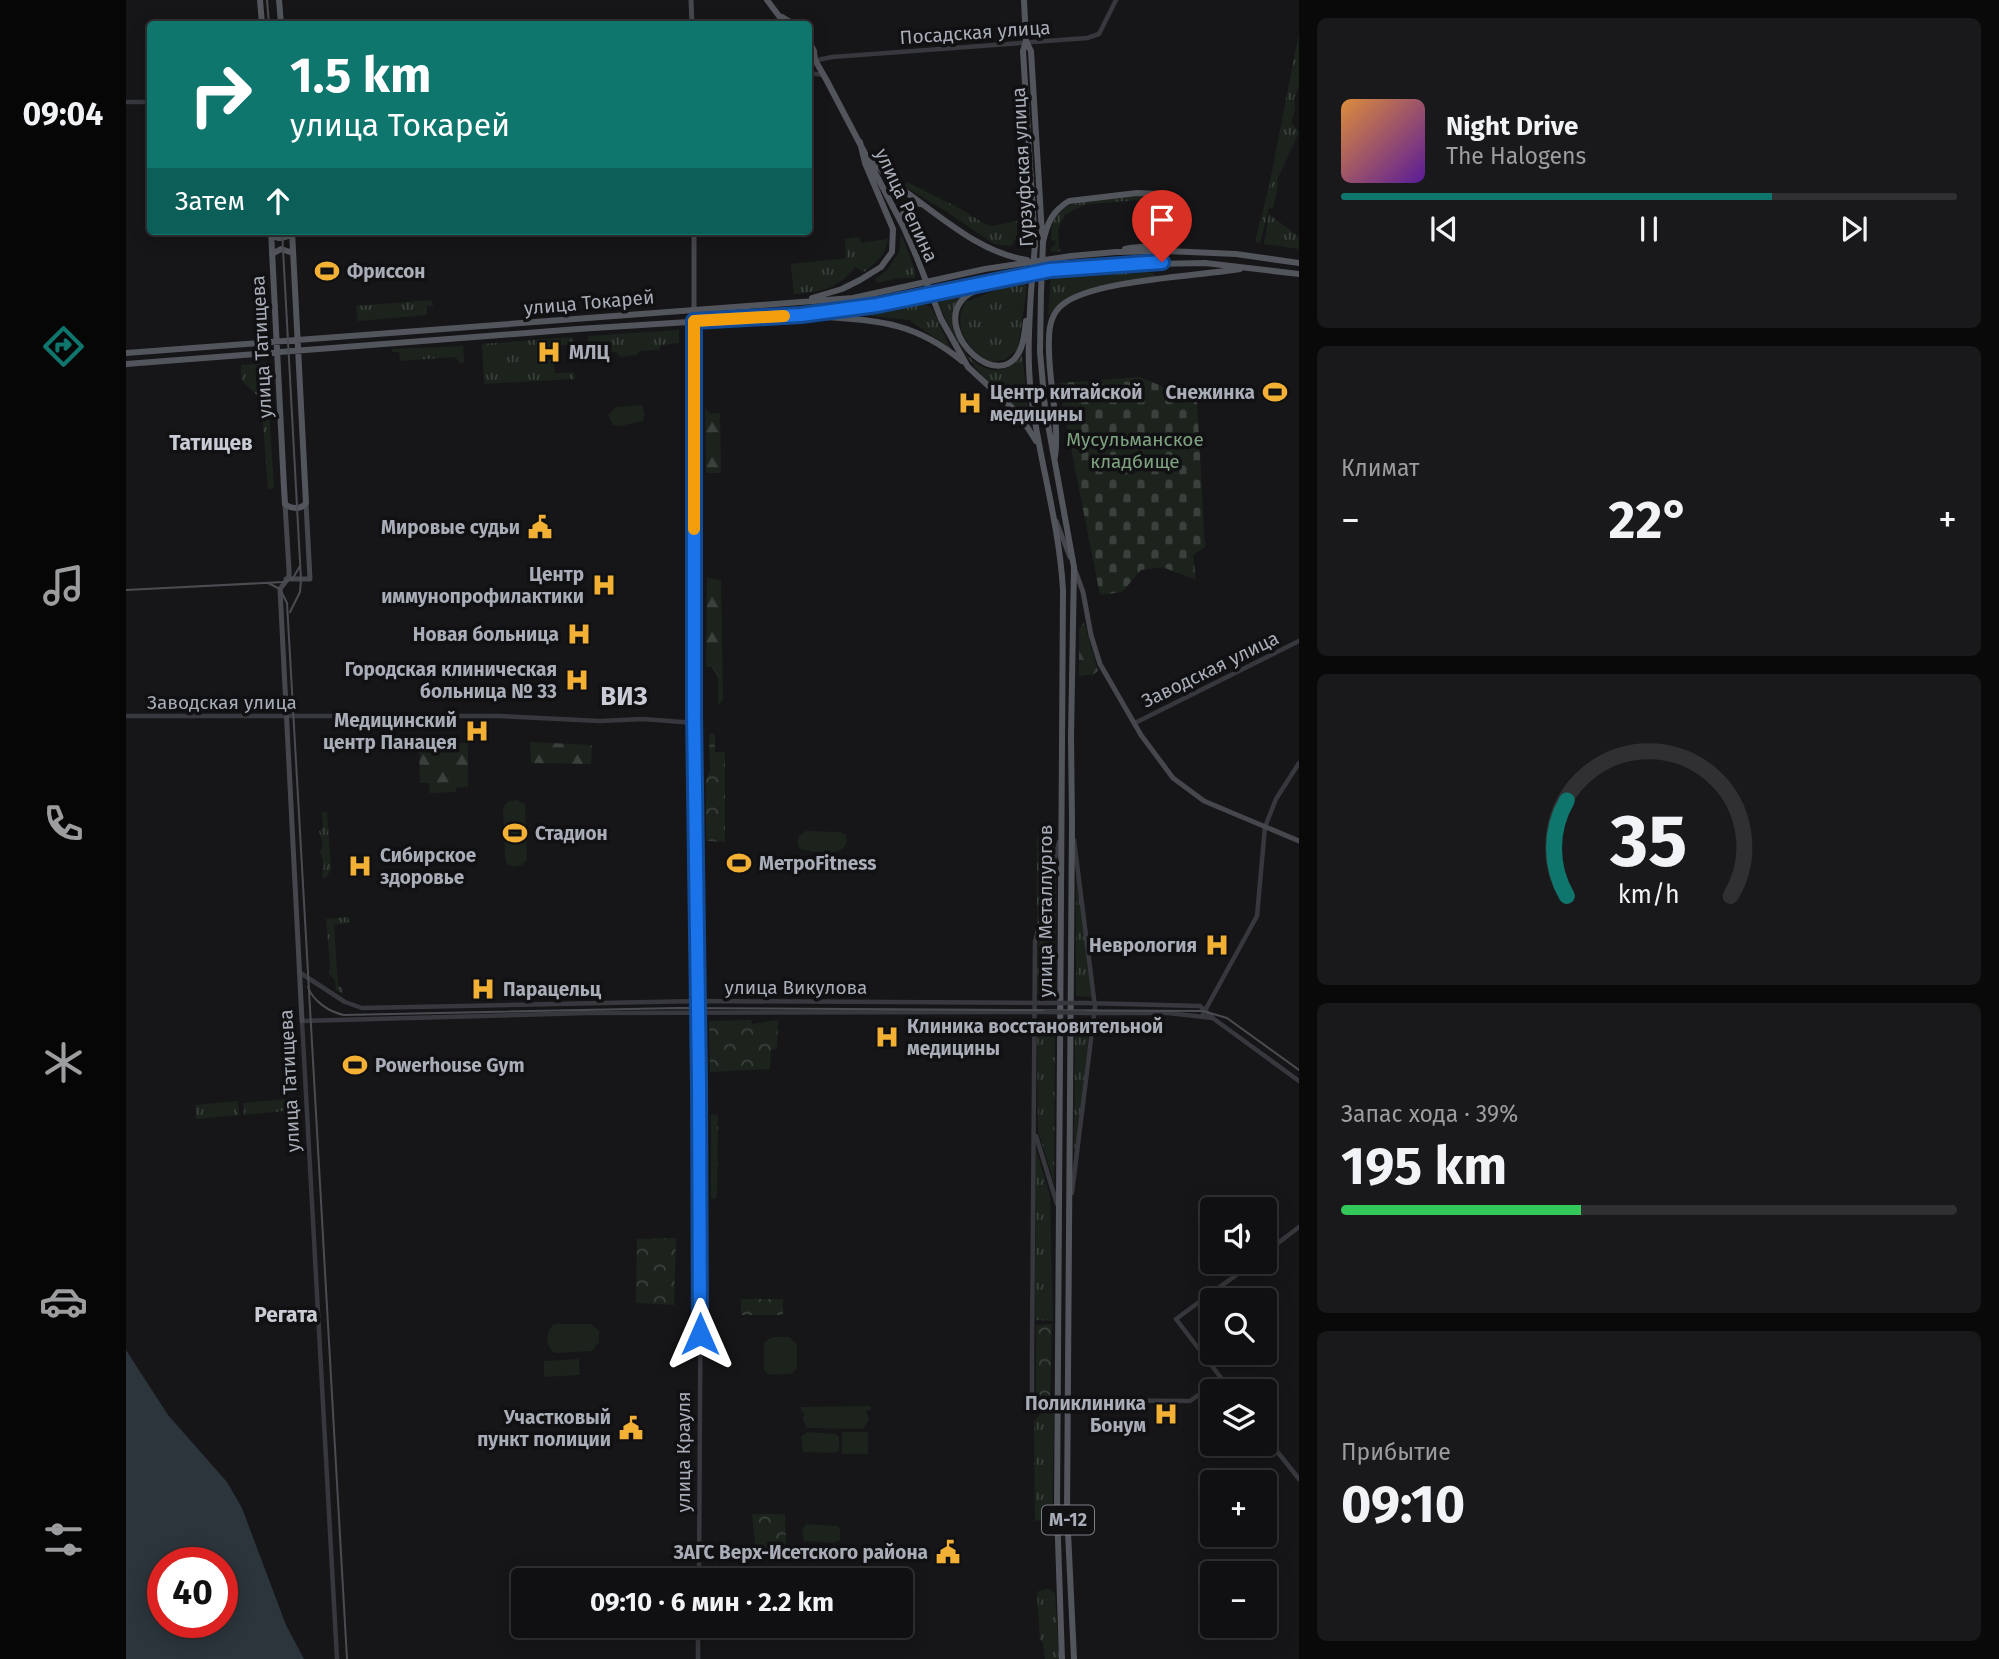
<!DOCTYPE html>
<html lang="ru">
<head>
<meta charset="utf-8">
<style>
  :root { --surface:#101012; --page:#19191b; --text:#f1f3f6; --muted:#9c9d9f; --line:#303032; --accent:#0f766e }
  body { margin:0; font-family:"Fira Sans",sans-serif; background:var(--page); color:var(--text); height:100vh; display:flex; flex-direction:column; font-size:26px; white-space:nowrap }
  * { box-sizing:border-box; margin:0 }
  p { font-size:23px; color:var(--muted) }
  .icon { flex:none; width:38px; height:38px; fill:none; stroke:currentColor; stroke-width:2; stroke-linecap:round; stroke-linejoin:round }
  .map { position:relative; flex:1; overflow:hidden }
  .details { display:flex; flex-direction:column; gap:18px; padding:18px; background:#09090a; width:700px }
  .details>* { flex:none }
  .top-card { position:absolute; left:21px; top:21px; width:665px; height:214px; border-radius:7px; box-shadow:0 4px 18px #0003,0 0 0 2px var(--line); background:#0f766e; color:#fff; overflow:hidden }
  .buttons { position:absolute; left:1074px; top:1197px; display:grid; gap:14px }
  .buttons a { display:grid; place-items:center; width:77px; height:77px; border-radius:7px; background:var(--surface); box-shadow:0 4px 18px #0003,0 0 0 2px var(--line); font-size:35px }
  .speed { position:absolute; left:21px; top:1547px; display:flex; gap:14px; font-size:35px; font-weight:700; text-align:center }
  .speed>* { display:grid; place-content:center; width:91px; height:91px; border-radius:50%; background:var(--surface); box-shadow:0 4px 18px #0003,0 0 0 2px var(--line); line-height:1 }
  .speed .limit { border:10px solid #d22; background:#fff; color:#111 }
  .pin { position:absolute; display:grid; place-items:center; width:60px; height:60px; color:#fff; margin:-72px -30px; border-radius:50% 50% 50% 0; rotate:-45deg; box-shadow:0 0 7px #0007 }
  .pin .icon { rotate:45deg }
  .me { position:absolute; width:77px; margin:-38px; rotate:0deg; stroke-linejoin:round; filter:drop-shadow(0 0 5px #0008) }
  .turn { display:flex; align-items:center; gap:24px; height:147px; padding:0 28px; font-size:32px }
  .turn .icon { width:91px; height:91px; stroke-width:2.5 }
  .turn b { display:block; font-size:49px; line-height:60px }
  .then { display:flex; align-items:center; height:66px; padding:0 28px; background:#0003; gap:14px; font-size:26px }
  .big { font-size:52px; font-weight:700; line-height:1.1 }
  .details .widget { flex:1; display:flex; flex-direction:column; justify-content:center; gap:10px; min-width:0; padding:0 24px; border-radius:10px; background:var(--page) }
  .details .dial { align-items:center; gap:0 }
  .dial svg { height:182px; overflow:visible; fill:none; stroke:var(--line); stroke-width:7; stroke-linecap:round; text-anchor:middle }
  .dial text { fill:var(--text); stroke:none }
  .song { display:flex; align-items:center; gap:21px }
  .cover { width:84px; height:84px; border-radius:10px; background:linear-gradient(135deg,hsl(30 70% 55%),hsl(270 70% 35%)) }
  .played { height:7px; border-radius:4px; background:linear-gradient(90deg,var(--accent) 70%,var(--line) 70%) }
  .keys { display:flex; justify-content:space-around; direction:ltr }
  .heat { display:flex; justify-content:space-between; align-items:center; font-size:38px; direction:ltr }
  .charge { height:10px; border-radius:5px; background:linear-gradient(90deg,#34c759 39%,var(--line) 0) }
  .trip { position:absolute; left:385px; top:1568px; width:402px; height:70px; border-radius:7px; background:var(--surface); box-shadow:0 4px 18px #0003,0 0 0 2px var(--line); font-weight:700; line-height:70px; text-align:center }
  main { display:flex; flex:1; min-height:0 }
  .menu { display:flex; flex-direction:column; width:126px; justify-content:space-around; align-items:center; background:#060607; color:var(--muted) }
  .menu .icon { width:49px; height:49px }
  .menu .selected { color:var(--accent) }
  .menu b { font-size:32px; color:var(--text) }
  .map>svg:first-child { display:block }
</style>
</head>
<body>
<main>
<nav class="menu">
<b>09:04</b>
<svg class="icon selected" aria-label="directions" viewBox="0 0 24 24"><path d="M12 3l9 9-9 9-9-9zM9 14v-3h6M13 9l2 2-2 2"/></svg>
<svg class="icon" aria-label="music" viewBox="0 0 24 24"><path d="M9 18V5l10-2v13"/><circle cx="6" cy="18" r="3"/><circle cx="16" cy="16" r="3"/></svg>
<svg class="icon" aria-label="phone" viewBox="0 0 24 24"><path d="M5 4h4l2 5-3 2q2 4 5 5l2-3 5 2v4C11 20 4 13 5 4z"/></svg>
<svg class="icon" aria-label="climate" viewBox="0 0 24 24"><path d="M12 3v18M4 7l16 10M4 17L20 7"/></svg>
<svg class="icon" aria-label="car" viewBox="0 0 24 24"><path d="M5 17H2v-5l4-1 3-4h7l3 4 3 1v5h-3M9 17h6M6 11h13"/><circle cx="7" cy="17" r="2"/><circle cx="17" cy="17" r="2"/></svg>
<svg class="icon" aria-label="filters" viewBox="0 0 24 24"><path d="M4 7h16M4 17h16"/><circle cx="9" cy="7" r="2"/><circle cx="15" cy="17" r="2"/></svg>
</nav>
<div class="map">
<svg width="1173" height="1659" viewBox="0 0 1173 1659">
  <defs>
    <pattern id="grass-tufts" width="24" height="20" patternUnits="userSpaceOnUse" patternTransform="scale(1.75)"><rect width="24" height="20" fill="#1c231d"/><path d="M3 7l-1-3M5 7V3M7 7l1-3M15 17l-1-3M17 17v-4M19 17l1-3" fill="none" stroke="#3a403c"/></pattern>
    <pattern id="forest-firs" width="22" height="20" patternUnits="userSpaceOnUse" patternTransform="scale(1.75)"><rect width="22" height="20" fill="#1c231d"/><path d="M5 1l3.5 6h-7zM16 11l3.5 6h-7z" fill="#3a403c"/></pattern>
    <pattern id="cemetery-stones" width="16" height="16" patternUnits="userSpaceOnUse" patternTransform="scale(1.75)"><rect width="16" height="16" fill="#1c231d"/><path d="M2 7V4a2 2 0 0 1 4 0v3zM10 15v-3a2 2 0 0 1 4 0v3z" fill="#3a403c"/></pattern>
    <pattern id="park-crowns" width="20" height="18" patternUnits="userSpaceOnUse" patternTransform="scale(1.75)"><rect width="20" height="18" fill="#1c231d"/><path d="M2 6a3 3 0 1 1 6 0M12 15a3 3 0 1 1 6 0" fill="none" stroke="#3a403c"/></pattern>
  </defs>
  <rect width="100%" height="100%" fill="#161618"/>
  <path fill="url(#grass-tufts)" d="M1173 33V87L1168 98 1169 109 1165 122 1173 132 1151 180 1152 186 1147 209 1143 208 1134 243 1129 242 1143 186Z
    M781 182 833 208 859 224 866 226 891 221V236L885 246 868 244 821 212 778 186Z
    M1012 196C1018 196 1024 196 1030 197 1047 203 1048 225 1038 237L1031 236 1032 231 1035 230 1033 204 1027 199 962 204 949 209 938 216 932 228 933 248 936 251 925 252V248L930 243 929 240 925 241C925 232 926 222 931 214 943 198 993 198 1012 196Z
    M1143 214 1173 237V249L1138 244Z
    M775 233 789 270V278H773L751 283 749 279 761 270 773 252Z
    M734 237 735 243 762 239C759 256 751 262 738 272L729 267C711 290 697 291 668 294L665 264 720 258 719 239Z
    M981 269 1022 271 1031 276 953 292 934 302 922 316 925 276Z
    M895 281 901 286 892 349 878 360 863 362C842 349 826 327 839 302Z
    M840 291C804 321 851 388 884 366 889 364 892 359 896 355L904 422C890 404 872 391 856 375 835 352 822 326 810 298Z
    M306 300 307 306H301V315L232 321 230 306Z
    M794 302 805 307 825 349 783 320 729 314Z
    M553 330V343L535 345 533 350 513 351 511 355 494 357 490 352 476 353 474 358H464L462 336Z
    M447 337 448 344 417 348 418 356 422 360H427L429 373 448 372 449 379 358 384 356 344Z
    M337 346 338 362 335 363 329 357 274 361 273 352H266V349Z
    M140 363 148 488 142 489 135 399 115 380V365Z
    M196 812H201L205 869 200 878H196L198 863 194 851 197 846 193 831 197 828Z
    M924 825 928 829V850L911 922V838L924 832Z
    M930 863 929 997H919L912 994 911 991 912 949Z
    M950 863 966 997 950 996Z
    M223 917V923L208 925 212 986 216 987 217 994 210 990 209 980 203 974 204 965 200 919Z
    M920 1021H929L928 1183 912 1131 911 1026 912 1023Z
    M949 1022H964V1024L948 1167Z
    M167 1099 168 1110 118 1115 117 1103Z
    M112 1101 113 1115 70 1119 69 1105Z
    M585 1114 592 1115 591 1197 588 1199 585 1198Z
    M910 1149 924 1196 927 1321 910 1320 909 1311Z
    M920 1407H928L926 1518 909 1521 908 1421Z
    M920 1589 926 1590 929 1594 933 1659H919L917 1643 914 1640 911 1594 913 1591Z"/>
  <path fill="url(#forest-firs)" d="M579 408 585 414 594 413 595 473H580Z
    M581 577 595 581 597 699 592 706V677L586 667H580Z
    M958 622 972 671 968 674 953 676V629Z
    M404 742 466 745 465 764 405 763Z
    M342 743V787L330 788V792L304 793 303 783H294L293 744Z"/>
  <path fill="url(#cemetery-stones)" d="M1014 377 1071 401 1079 547 1067 555 1070 580 1036 567 1015 570 996 592 974 595 932 383Z"/>
  <path fill="url(#park-crowns)" d="M583 734H589V752H599V842L581 841 580 838V780L584 771Z
    M625 1020 626 1024 652 1020 651 1049 645 1050 644 1069 584 1072 583 1021Z
    M550 1238 548 1305 510 1303 511 1239Z
    M615 1299H657V1315H615Z
    M926 1324 924 1401 910 1400V1325Z
    M626 1514H659L660 1550 630 1553Z"/>
  <path fill="#1c231d" d="M516 405 519 413 517 421 494 426 487 425 482 415 490 407Z
    M391 800 399 804 401 860 396 865 388 867 381 864 379 857 377 807 383 801Z
    M680 831 714 832 720 835C727 858 686 854 673 848L671 841 674 835Z
    M428 1324H465L473 1331V1342L466 1351 429 1353C419 1347 419 1331 428 1324Z
    M647 1337H663L671 1344V1368L665 1374 644 1375 638 1371V1342Z
    M453 1359 454 1375 418 1377V1361Z
    M745 1406V1410L740 1411 743 1419 738 1428 735 1429 681 1428 677 1420 678 1413 675 1412V1407Z
    M681 1432 710 1434 713 1437V1450L709 1453 677 1452 675 1437Z
    M716 1432H742V1454H716Z
    M680 1524 711 1526 714 1529V1540L708 1543 678 1541 676 1530Z"/>
  <path fill="#2c353c" fill-rule="evenodd" d="M0 1350 42 1415 101 1482 116 1508 160 1625 178 1659H0ZM37 1563H96V1622H37Z"/>
  <g fill="none" stroke-linecap="round" stroke-linejoin="round">
    <path stroke="#37383d" stroke-width="4.5" d="M682 62 706 57 961 38 973 34 990 0
      M682 73 698 75
      M0 102H24
      M0 716H374L474 721 517 719 569 723
      M1009 723 1173 641
      M173 972 219 1002 236 1008 572 1001 920 1003
      M960 1003 1074 1006 1088 1019 1173 1081
      M572 1013 575 1230 573 1580
      M960 1013H1042L1087 1018
      M1076 1016 1131 916 1139 827 1150 799 1173 763
      M910 1136 931 1204
      M946 1193 969 1007 948 840
      M1139 1253 1173 1227
      M1105 1391 1050 1319 1128 1262
      M932 1400 1064 1401 1095 1379
      M932 1405 906 1404V1352L909 942 933 842
      M1139 1436 1173 1479
      M211 1659 176 1021 461 1013 920 1012
      M572 1659V1626"/>
    <path stroke="#45474d" stroke-width="5" d="M565 0 566 24
      M568 231V713L572 1013
      M159 504 163 570V577L154 589 176 1021
      M930 521 944 557
      M949 570 957 592 965 635 974 664 1015 735 1047 778 1078 801 1173 841
      M160 579H184L180 503"/>
    <path stroke="#53555c" stroke-width="6" d="M134 0 136 24
      M153 0 155 24
      M641 0 659 24
      M898 0 900 41 897 51 909 245
      M656 17 668 24
      M682 40 688 51 689 60
      M900 41 905 51 916 234
      M682 55 689 60 701 81 777 226 789 253
      M746 159 763 179 773 187C812 214 853 253 901 260
      M777 220C776 208 781 200 794 204
      M145 231 158 488 159 504C165 509 175 510 180 503L166 231
      M146 234C152 241 159 238 166 233
      M917 242C921 224 926 211 943 201L1011 193 1033 194C1049 207 1054 234 1032 244 1021 248 1010 246 999 249
      M146 254 155 249 167 253
      M881 281C868 285 845 289 836 300 808 333 875 397 895 348 898 340 899 330 900 321
      M905 292C903 326 901 360 905 394 913 461 933 521 937 590L931 1510 936 1659
      M915 292 914 352 919 408 948 567 945 737 946 821 941 1511 948 1659
      M686 298 716 289 734 280 755 267 766 252 767 229 739 163 734 142
      M689 316C750 321 786 320 836 361
      M815 319 842 367 893 414 910 441
      M0 353 727 298 859 269 945 256 990 252 1041 251 1110 254 1173 263
      M0 364 452 329 675 315 751 305 890 276 974 265 1079 263 1173 274
      M929 457C934 419 921 377 923 339 923 327 926 313 936 305 965 280 1073 276 1114 269"/>
    <path stroke="#4a4c52" stroke-width="2" d="M141 0 143 24
      M156 231 175 580 174 592 164 612
      M142 583 154 589 161 603 221 1659
      M0 590 157 582 167 578 174 566
      M182 987C187 1001 203 1012 218 1015L552 1008 1077 1011 1101 1018 1173 1070"/>
    <path stroke="#37383d" stroke-width="4.5" d="M920 1003H960
      M920 1012 960 1013"/>
    <path stroke="#53555c" stroke-width="6" d="M789 253 815 319
      M905 292 909 245
      M915 292 917 242"/>
  </g>
  <g fill="none" stroke-linecap="round" stroke-linejoin="round">
    <g stroke="#114b97" stroke-width="18">
      <path id="route" d="M574 1334 573 1082 568 713V321L675 315 751 305 924 270 1036 262"/>
    </g>
    <use href="#route" stroke="#1a73e8" stroke-width="12"/>
    <path stroke="#f59e0b" stroke-width="12" d="M568 529V321L658 316"/>
  </g>
  <defs>
    <g id="stadium-bare" transform="scale(1.89)"><path d="M0-5a6.5 5 0 1 0 0 10a6.5 5 0 1 0 0-10ZM-3.5-1.8h7v3.6h-7Z" fill="#f2b134" stroke="#111113" stroke-width="2.5" paint-order="stroke"/></g>
    <g id="hospital-bare" transform="scale(1.89)"><path d="M-5-5h3v3.5h4V-5h3V5h-3V1.5h-4V5h-3Z" fill="#f2b134" stroke="#111113" stroke-width="2.5" paint-order="stroke"/></g>
    <g id="civic-bare" transform="scale(1.89)"><path d="M-.6-6.5H3V-4.5H.6V-3L4-1V1h2V6H-6V1h2V-1L-.6-3ZM-1.2 2.5V6h2.4V2.5Z" fill="#f2b134" stroke="#111113" stroke-width="2.5" paint-order="stroke"/></g>
  </defs>
  <g fill-rule="evenodd">
    <use href="#stadium-bare" x="201" y="271"/>
    <use href="#hospital-bare" x="423" y="352"/>
    <use href="#stadium-bare" x="1149" y="392"/>
    <use href="#hospital-bare" x="844" y="403"/>
    <use href="#civic-bare" x="414" y="527"/>
    <use href="#hospital-bare" x="478" y="585"/>
    <use href="#hospital-bare" x="453" y="634"/>
    <use href="#hospital-bare" x="451" y="680"/>
    <use href="#hospital-bare" x="351" y="731"/>
    <use href="#stadium-bare" x="389" y="833"/>
    <use href="#stadium-bare" x="613" y="863"/>
    <use href="#hospital-bare" x="234" y="866"/>
    <use href="#hospital-bare" x="1091" y="945"/>
    <use href="#hospital-bare" x="357" y="989"/>
    <use href="#hospital-bare" x="761" y="1037"/>
    <use href="#stadium-bare" x="229" y="1065"/>
    <use href="#hospital-bare" x="1040" y="1414"/>
    <use href="#civic-bare" x="505" y="1428"/>
    <use href="#civic-bare" x="822" y="1552"/>
  </g>
  <g text-anchor="middle" stroke-width="7" stroke-linejoin="round" paint-order="stroke">
    <rect fill="#111113" stroke="#7b7e86" stroke-width="2" x="916" y="1505.5" width="52" height="29" rx="5"/>
    <g font-size="18" font-weight="bold" fill="#a8adb8">
      <text x="942" y="1526">М-12</text>
    </g>
    <g font-size="19" fill="#a8adb8" stroke="#111113">
      <text transform="translate(849 32) rotate(-4)" y="7">Посадская улица</text>
      <text transform="translate(896 167) rotate(-93)" y="7">Гурзуфская улица</text>
      <text transform="translate(781 205) rotate(65)" y="7">улица Репина</text>
      <text transform="translate(463 302) rotate(-5)" y="7">улица Токарей</text>
      <text transform="translate(135 347) rotate(-93)" y="7">улица Татищева</text>
      <text transform="translate(1084 669) rotate(-26)" y="7">Заводская улица</text>
      <text x="96" y="709">Заводская улица</text>
      <text transform="translate(919 911) rotate(-90)" y="7">улица Металлургов</text>
      <text x="670" y="994">улица Викулова</text>
      <text transform="translate(163 1081) rotate(-93)" y="7">улица Татищева</text>
      <text transform="translate(557 1452) rotate(-90)" y="7">улица Крауля</text>
    </g>
    <g font-size="19" font-weight="bold" fill="#a8adb8" stroke="#111113" text-anchor="end">
      <text x="221" y="278" text-anchor="start">Фриссон</text>
      <text x="443" y="359" text-anchor="start">МЛЦ</text>
      <text x="864" y="399" text-anchor="start">Центр китайской<tspan x="864" dy="22">медицины</tspan></text>
      <text x="1129" y="399">Снежинка</text>
      <text x="394" y="534">Мировые судьи</text>
      <text x="458" y="581">Центр<tspan x="458" dy="22">иммунопрофилактики</tspan></text>
      <text x="433" y="641">Новая больница</text>
      <text x="431" y="676">Городская клиническая<tspan x="431" dy="22">больница № 33</tspan></text>
      <text x="331" y="727">Медицинский<tspan x="331" dy="22">центр Панацея</tspan></text>
      <text x="409" y="840" text-anchor="start">Стадион</text>
      <text x="254" y="862" text-anchor="start">Сибирское<tspan x="254" dy="22">здоровье</tspan></text>
      <text x="633" y="870" text-anchor="start">МетроFitness</text>
      <text x="1071" y="952">Неврология</text>
      <text x="377" y="996" text-anchor="start">Парацельц</text>
      <text x="781" y="1033" text-anchor="start">Клиника восстановительной<tspan x="781" dy="22">медицины</tspan></text>
      <text x="249" y="1072" text-anchor="start">Powerhouse Gym</text>
      <text x="1020" y="1410">Поликлиника<tspan x="1020" dy="22">Бонум</tspan></text>
      <text x="485" y="1424">Участковый<tspan x="485" dy="22">пункт полиции</tspan></text>
      <text x="802" y="1559">ЗАГС Верх-Исетского района</text>
    </g>
    <g font-size="19" fill="#7fa381" stroke="#111113">
      <text x="1009" y="446">Мусульманское<tspan x="1009" dy="22">кладбище</tspan></text>
    </g>
    <g font-size="21" font-weight="bold" fill="#c9ccd4" stroke="#111113">
      <text x="85" y="450">Татищев</text>
      <text x="160" y="1322">Регата</text>
    </g>
    <g font-size="26" font-weight="bold" fill="#c9ccd4" stroke="#111113">
      <text x="498" y="705">ВИЗ</text>
    </g>
  </g>
</svg>
<div class="buttons">
<a><svg class="icon" aria-label="sound" viewBox="0 0 24 24"><path d="M4 9h4l5-4v14l-5-4H4zM17 9q2 3 0 6"/></svg></a>
<a><svg class="icon" aria-label="search" viewBox="0 0 24 24"><circle cx="10" cy="10" r="6"/><path d="M15 15l6 6"/></svg></a>
<a><svg class="icon" aria-label="layers" viewBox="0 0 24 24"><path d="M12 4l9 5-9 5-9-5zM3 14l9 5 9-5"/></svg></a>
<a>+</a>
<a>−</a>
</div>
<div class="speed"><div class="limit">40</div></div>
<div class="pin" style="left:1036px;top:262px;background:#d93025"><svg class="icon" aria-label="arrive" viewBox="0 0 24 24"><path d="M6 21V4h12l-3 4 3 4H6"/></svg></div>
<svg class="me" style="left:574px;top:1334px" viewBox="-20 -20 40 40"><path d="M0-17L14 15 0 8-14 15z" fill="#1a73e8" stroke="#fff" stroke-width="4"/></svg>
<div class="trip">09:10 · 6 мин · 2.2 km</div>
<div class="top-card">
<div class="turn"><svg class="icon" aria-label="right" viewBox="0 0 24 24"><path d="M7 20v-9h11M14 6l5 5-5 5"/></svg><div><b>1.5 km</b>улица Токарей</div></div>
<div class="then">Затем<svg class="icon" aria-label="ahead" viewBox="0 0 24 24"><path d="M12 20V5M6 11l6-6 6 6"/></svg></div>
</div>
</div>
<section class="details">
<div class="widget">
<div class="song"><i class="cover"></i><div><b>Night Drive</b><p>The Halogens</p></div></div>
<div class="played"></div>
<div class="keys"><svg class="icon" aria-label="previous" viewBox="0 0 24 24"><path d="M18 5L8 12l10 7zM5 5v14"/></svg><svg class="icon" aria-label="pause" viewBox="0 0 24 24"><path d="M8 5v14M16 5v14"/></svg><svg class="icon" aria-label="next" viewBox="0 0 24 24"><path d="M6 5l10 7-10 7zM19 5v14"/></svg></div>
</div>
<div class="widget"><p>Климат</p>
<div class="heat"><a>−</a><b class="big">22°</b><a>+</a></div>
</div>
<div class="widget dial"><svg viewBox="0 0 100 80">
<path d="M14 69A42 42 0 1 1 86 69"/>
<path d="M14 69A42 42 0 0 1 14 27" stroke="#0f766e"/>
<text x="50" y="56" font-size="32" font-weight="700">35</text>
<text x="50" y="72" font-size="11">km/h</text>
</svg></div>
<div class="widget"><p>Запас хода · 39%</p><b class="big">195 km</b><div class="charge"></div></div>
<div class="widget"><p>Прибытие</p><b class="big">09:10</b></div>
</section>
</main>
</body>
</html>
